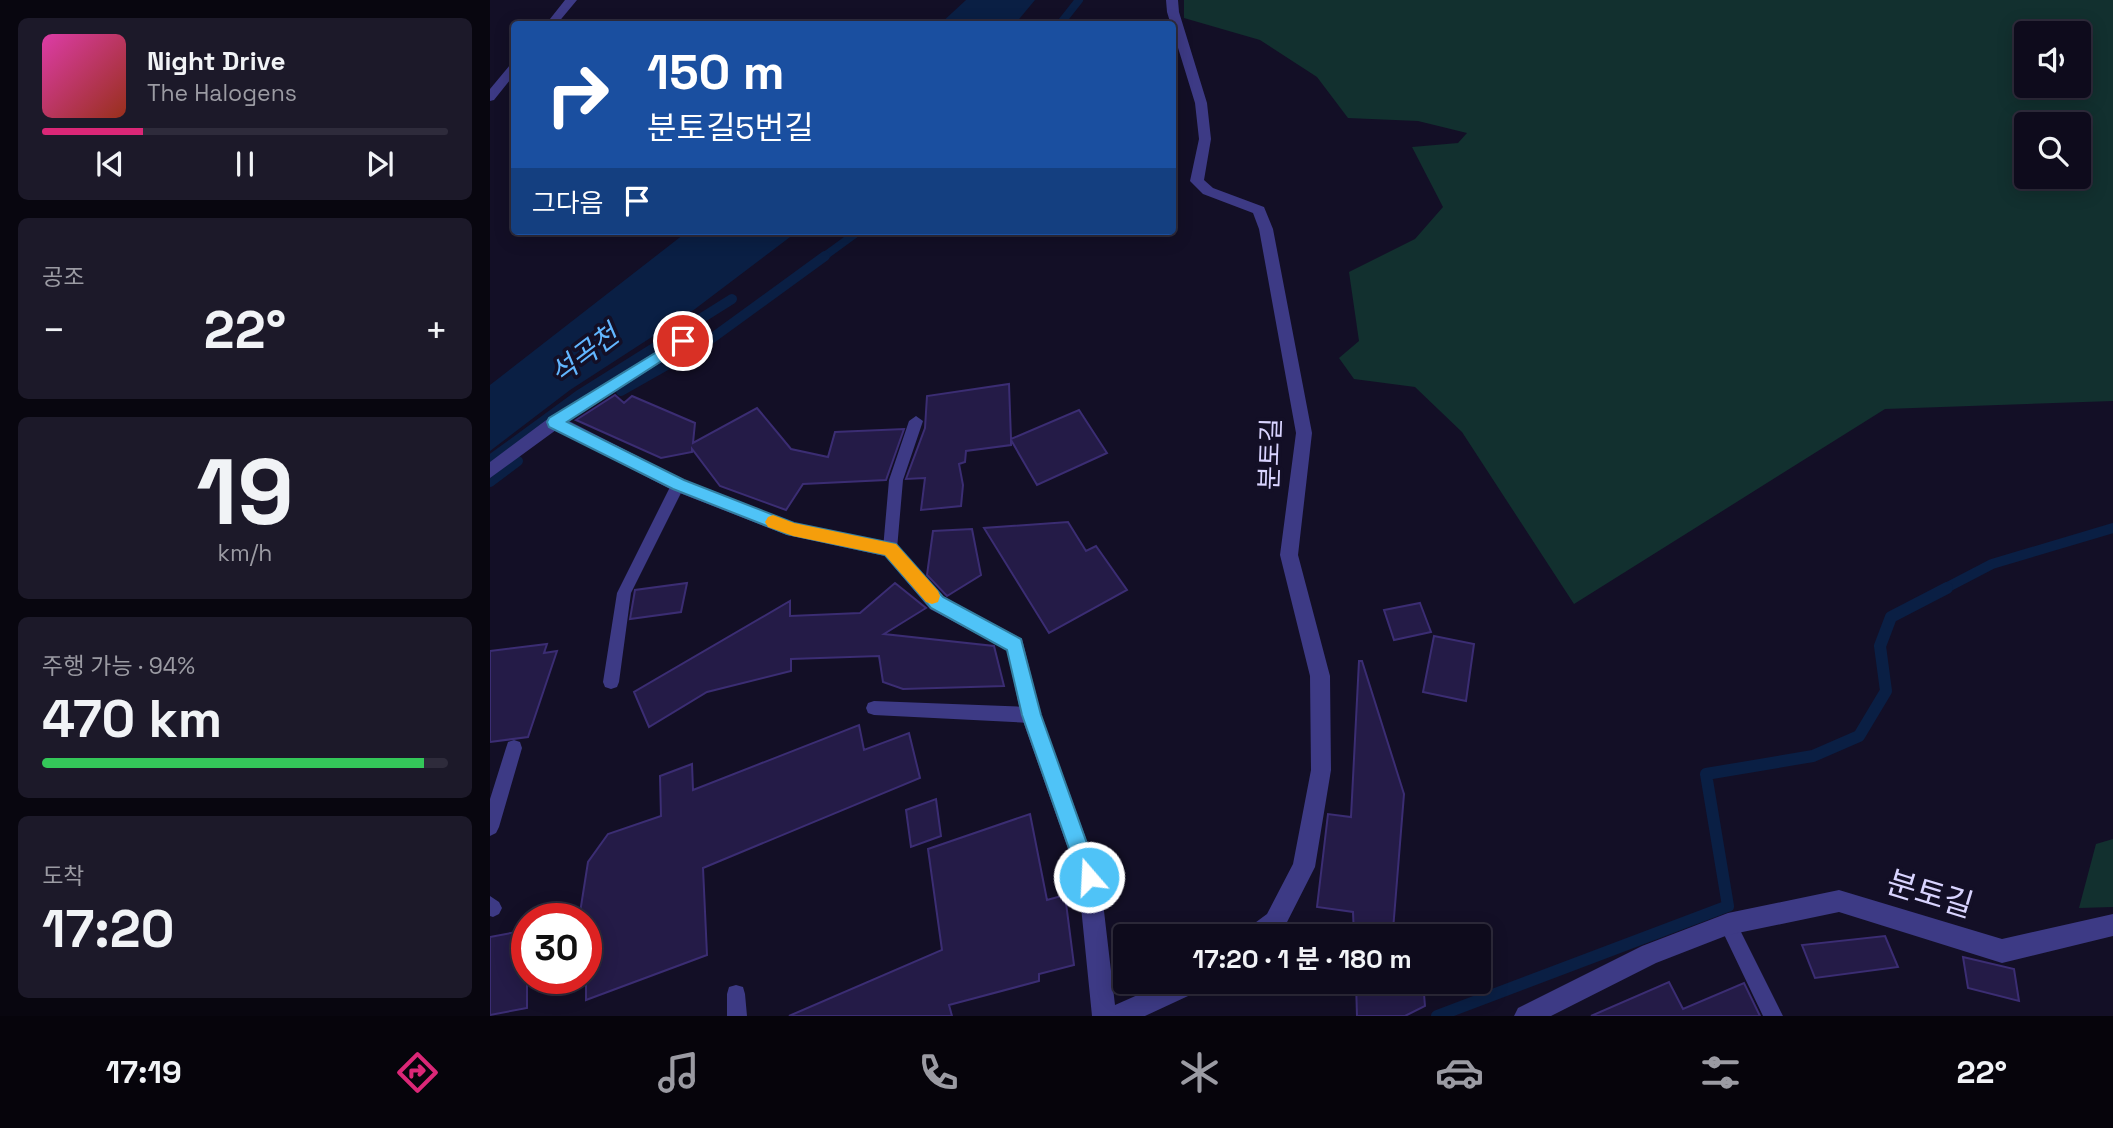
<!DOCTYPE html>
<html lang="ko">
<head>
<meta charset="utf-8">
<style>
  :root { --surface:#0e0b1c; --page:#1c1929; --text:#f1f3f6; --muted:#9b9ba3; --line:#2e2b3b; --accent:#db2777 }
  body { margin:0; font-family:"Space Grotesk","Noto Sans KR",sans-serif; background:var(--page); color:var(--text); height:100vh; display:flex; flex-direction:column; font-size:26px; white-space:nowrap }
  * { box-sizing:border-box; margin:0 }
  p { font-size:23px; color:var(--muted) }
  .icon { flex:none; width:38px; height:38px; fill:none; stroke:currentColor; stroke-width:2; stroke-linecap:round; stroke-linejoin:round }
  .map { position:relative; flex:1; overflow:hidden }
  .drawer { display:flex; flex-direction:column; gap:18px; padding:18px; background:#08060f; width:490px }
  .drawer>* { flex:none }
  .banner { position:absolute; left:21px; top:21px; width:665px; height:214px; border-radius:7px; box-shadow:0 4px 18px #0003,0 0 0 2px var(--line); background:#1a4fa0; color:#fff; overflow:hidden }
  .fabs { position:absolute; left:1524px; top:21px; display:grid; gap:14px }
  .fabs a { display:grid; place-items:center; width:77px; height:77px; border-radius:7px; background:var(--surface); box-shadow:0 4px 18px #0003,0 0 0 2px var(--line); font-size:35px }
  .speed { position:absolute; left:21px; top:903px; display:flex; gap:14px; font-size:35px; font-weight:700; text-align:center }
  .speed>* { display:grid; place-content:center; width:91px; height:91px; border-radius:50%; background:var(--surface); box-shadow:0 4px 18px #0003,0 0 0 2px var(--line); line-height:1 }
  .speed .limit { border:10px solid #d22; background:#fff; color:#111 }
  .pin { position:absolute; display:grid; place-items:center; width:60px; height:60px; color:#fff; margin:-30px; border:4px solid #fff; border-radius:50%; box-shadow:0 2px 7px #0007 }
  .me { position:absolute; width:77px; margin:-38px; rotate:341deg; stroke-linejoin:round; filter:drop-shadow(0 0 5px #0008) }
  .turn { display:flex; align-items:center; gap:24px; height:147px; padding:0 21px; font-size:32px }
  .turn .icon { width:91px; height:91px; stroke-width:2.5 }
  .turn b { display:block; font-size:49px; line-height:60px }
  .then { display:flex; align-items:center; height:66px; padding:0 21px; background:#0003; gap:14px; font-size:26px }
  .big { font-size:52px; font-weight:700; line-height:1.1 }
  .drawer .card { flex:1; display:flex; flex-direction:column; justify-content:center; gap:10px; min-width:0; padding:0 24px; border-radius:10px; background:var(--page) }
  .drawer .dial { align-items:center; gap:0 }
  .dial b { font-size:91px; line-height:1 }
  .song { display:flex; align-items:center; gap:21px }
  .cover { width:84px; height:84px; border-radius:10px; background:linear-gradient(135deg,hsl(320 70% 55%),hsl(10 70% 35%)) }
  .played { height:7px; border-radius:4px; background:linear-gradient(90deg,var(--accent) 25%,var(--line) 25%) }
  .keys { display:flex; justify-content:space-around; direction:ltr }
  .heat { display:flex; justify-content:space-between; align-items:center; font-size:38px; direction:ltr }
  .charge { height:10px; border-radius:5px; background:linear-gradient(90deg,#34c759 94%,var(--line) 0) }
  .trip { position:absolute; left:623px; top:924px; width:378px; height:70px; border-radius:7px; background:var(--surface); box-shadow:0 4px 18px #0003,0 0 0 2px var(--line); font-weight:700; line-height:70px; text-align:center }
  .dock { display:flex; height:112px; justify-content:space-around; align-items:center; background:#06040b; color:var(--muted) }
  .dock .icon { width:49px; height:49px }
  .dock .selected { color:var(--accent) }
  .dock b { font-size:32px; color:var(--text) }
  main { display:flex; flex:1; min-height:0 }
  .map>svg:first-child { display:block }
</style>
</head>
<body>
<main>
<section class="drawer">
<div class="card">
<div class="song"><i class="cover"></i><div><b>Night Drive</b><p>The Halogens</p></div></div>
<div class="played"></div>
<div class="keys"><svg class="icon" aria-label="previous" viewBox="0 0 24 24"><path d="M18 5L8 12l10 7zM5 5v14"/></svg><svg class="icon" aria-label="pause" viewBox="0 0 24 24"><path d="M8 5v14M16 5v14"/></svg><svg class="icon" aria-label="next" viewBox="0 0 24 24"><path d="M6 5l10 7-10 7zM19 5v14"/></svg></div>
</div>
<div class="card"><p>공조</p>
<div class="heat"><a>−</a><b class="big">22°</b><a>+</a></div>
</div>
<div class="card dial"><b>19</b><p>km/h</p></div>
<div class="card"><p>주행 가능 · 94%</p><b class="big">470 km</b><div class="charge"></div></div>
<div class="card"><p>도착</p><b class="big">17:20</b></div>
</section>
<div class="map">
<svg width="1623" height="1016" viewBox="0 0 1623 1016">
  <rect width="100%" height="100%" fill="#130f26"/>
  <path fill="#12302f" fill-rule="evenodd" d="M694 0H1623V401L1395 409 1084 604 972 432 925 387 864 379 849 358 869 341 859 272 925 239 953 207 922 147 968 143 977 133 928 121 858 118 827 77 770 40 694 18ZM1536 33H1589V86H1536ZM1536 124H1589V177H1536Z
    M1623 839V907L1589 908 1606 844Z"/>
  <path fill="#0a1f44" d="M476 0H545L525 24H450Z
    M198 231H308L205 309 80 390 0 451V385Z"/>
  <g fill="none" stroke-linecap="round" stroke-linejoin="round">
    <path stroke="#0a1f44" stroke-width="8" d="M570 24 589 0
      M332 258 369 231"/>
    <path stroke="#0a1f44" stroke-width="10" d="M131 391 214 344 335 256
      M0 460 89 395 242 299
      M0 482 28 461
      M1454 589 1502 564 1623 528"/>
    <path stroke="#0a1f44" stroke-width="12" d="M947 1016 1238 906 1216 774 1323 756 1369 736 1396 691 1390 646 1401 617 1457 588"/>
  </g>
  <path fill="#241b47" stroke="#3b2d73" stroke-width="2" d="M519 384 521 439 589 410 617 453 547 485 521 440V445L476 451 475 462 469 464 473 485 471 506 431 510 435 478 416 479 435 428 437 396Z
    M125 395 134 403 142 396 205 423 203 443 267 408 301 449 338 457 345 432 414 429 396 480 313 484 296 510 230 486 202 449V452L171 458 86 420Z
    M578 522 596 551 606 546 637 590 559 633 494 528Z
    M482 529 491 575 457 596 437 575 443 531Z
    M197 583 191 612 140 619 145 590Z
    M405 583 436 608 394 634 504 646 514 686 413 689 393 682 389 656 301 659V671L217 692 159 727 144 692 300 601V616L370 613Z
    M930 603 941 632 904 640 894 610Z
    M944 636 984 644 976 701 933 692Z
    M57 644 54 653 67 651 38 737 0 742V651Z
    M869 661H872L914 794 903 930H929L930 936H864L863 912 827 907 838 814 861 817Z
    M369 725 374 750 419 733 430 778 213 868 217 955 96 1000V919H89L98 862 118 834 171 816 170 776 202 764 203 790Z
    M446 799 451 836 421 847 416 810Z
    M540 814 557 900 575 895 584 965 549 974V981L459 1005 462 1016H299L452 950 438 849Z
    M37 930V1008L0 1015V937Z
    M1395 936 1408 967 1325 978 1312 945Z
    M1473 957 1524 969 1529 1001 1478 988Z
    M866 982H933L935 1006 915 1016H867Z
    M1179 982 1193 1009 1254 983 1270 1016H1101Z"/>
  <g fill="none" stroke-linecap="round" stroke-linejoin="round">
    <path fill="#3d3a85" fill-rule="evenodd" d="M426 416 433 421 413 480 407 549 405 553 400 555 395 553 393 549 399 480 419 421Z
      M188 479 193 481 195 485 141 593 129 682 127 687 121 689 115 687 113 682 127 593 183 481Z
      M384 701 541 707 547 710 549 715 547 720 541 723 384 715 378 713 376 708 378 703Z
      M24 740 30 742 32 748 9 827 6 833 0 836V799L16 748 18 742Z
      M0 896 9 902 12 908 9 914 3 917 0 916Z
      M1238 915 1244 918 1293 1016H1273L1229 924 1232 918Z
      M246 985 253 987 255 994 257 1016H237V994L239 987Z"/>
    <path fill="#3d3a85" fill-rule="evenodd" d="M676 0H688L689 12 717 103 721 139 714 180 723 188 774 207 783 229 822 433 808 555 840 676 841 770 825 867 793 930 785 936H755L758 928 777 914 803 864 821 770 820 676 790 555 806 433 769 229 763 213 713 194 700 181 709 139 705 103 677 12Z
      M193 335 198 337 201 341 198 345 79 421 194 480 304 523 406 544 454 597 532 639 551 715 610 877 625 1005 677 982H715L711 990 655 1016H602L588 877 531 715 517 650 440 609 395 556 297 535 182 490 66 430 0 478V462L59 418Z
      M1349 890 1512 939 1623 914V936L1512 963 1349 912 1238 935 1166 963 1061 1016H1024L1028 1008 1152 946 1238 913Z"/>
    <path fill="#3d3a85" fill-rule="evenodd" d="M75 0H87L67 24H56Z
      M20 65H24V75L4 100 0 101V89Z"/>
  </g>
  <path fill="#4fc3f7" stroke="#337fa1" stroke-width="2" d="M193 336 200 341 198 344 77 422 194 480 304 523 406 544 453 597 531 639 551 715 609 877 606 884 599 887 592 884 589 877 532 715 517 650 441 608 395 555 297 534 183 489 59 427 57 422 59 418Z"/>
  <path fill="#f59e0b" d="M283 515 304 523 406 544 448 591 450 596 448 602 442 604 436 602 395 555 303 536 278 527 275 522 278 517Z"/>
  <g text-anchor="middle" stroke-width="7" stroke-linejoin="round" paint-order="stroke">
    <g font-size="26" fill="#d9d4ff" stroke="#130f26">
      <text transform="translate(780 454) rotate(-88)" y="9">분토길</text>
    </g>
    <g font-size="28" font-style="italic" fill="#62b6ff" stroke="#130f26">
      <text transform="translate(94 354) rotate(-37)" y="10">석곡천</text>
    </g>
    <g font-size="32" fill="#d9d4ff" stroke="#130f26">
      <text transform="translate(1440 894) rotate(17)" y="11">분토길</text>
    </g>
  </g>
</svg>
<div class="fabs">
<a><svg class="icon" aria-label="sound" viewBox="0 0 24 24"><path d="M4 9h4l5-4v14l-5-4H4zM17 9q2 3 0 6"/></svg></a>
<a><svg class="icon" aria-label="search" viewBox="0 0 24 24"><circle cx="10" cy="10" r="6"/><path d="M15 15l6 6"/></svg></a>
</div>
<div class="speed"><div class="limit">30</div></div>
<div class="pin" style="left:193px;top:341px;background:#d93025"><svg class="icon" aria-label="arrive" viewBox="0 0 24 24"><path d="M6 21V4h12l-3 4 3 4H6"/></svg></div>
<svg class="me" style="left:599px;top:877px" viewBox="-20 -20 40 40"><circle r="17" fill="#4fc3f7" stroke="#fff" stroke-width="3"/><path d="M0-11L8 9 0 5-8 9z" fill="#fff"/></svg>
<div class="trip">17:20 · 1 분 · 180 m</div>
<div class="banner">
<div class="turn"><svg class="icon" aria-label="right" viewBox="0 0 24 24"><path d="M7 20v-9h11M14 6l5 5-5 5"/></svg><div><b>150 m</b>분토길5번길</div></div>
<div class="then">그다음<svg class="icon" aria-label="arrive" viewBox="0 0 24 24"><path d="M6 21V4h12l-3 4 3 4H6"/></svg></div>
</div>
</div>
</main>
<nav class="dock">
<b>17:19</b>
<svg class="icon selected" aria-label="directions" viewBox="0 0 24 24"><path d="M12 3l9 9-9 9-9-9zM9 14v-3h6M13 9l2 2-2 2"/></svg>
<svg class="icon" aria-label="music" viewBox="0 0 24 24"><path d="M9 18V5l10-2v13"/><circle cx="6" cy="18" r="3"/><circle cx="16" cy="16" r="3"/></svg>
<svg class="icon" aria-label="phone" viewBox="0 0 24 24"><path d="M5 4h4l2 5-3 2q2 4 5 5l2-3 5 2v4C11 20 4 13 5 4z"/></svg>
<svg class="icon" aria-label="climate" viewBox="0 0 24 24"><path d="M12 3v18M4 7l16 10M4 17L20 7"/></svg>
<svg class="icon" aria-label="car" viewBox="0 0 24 24"><path d="M5 17H2v-5l4-1 3-4h7l3 4 3 1v5h-3M9 17h6M6 11h13"/><circle cx="7" cy="17" r="2"/><circle cx="17" cy="17" r="2"/></svg>
<svg class="icon" aria-label="filters" viewBox="0 0 24 24"><path d="M4 7h16M4 17h16"/><circle cx="9" cy="7" r="2"/><circle cx="15" cy="17" r="2"/></svg>
<b>22°</b>
</nav>
</body>
</html>
